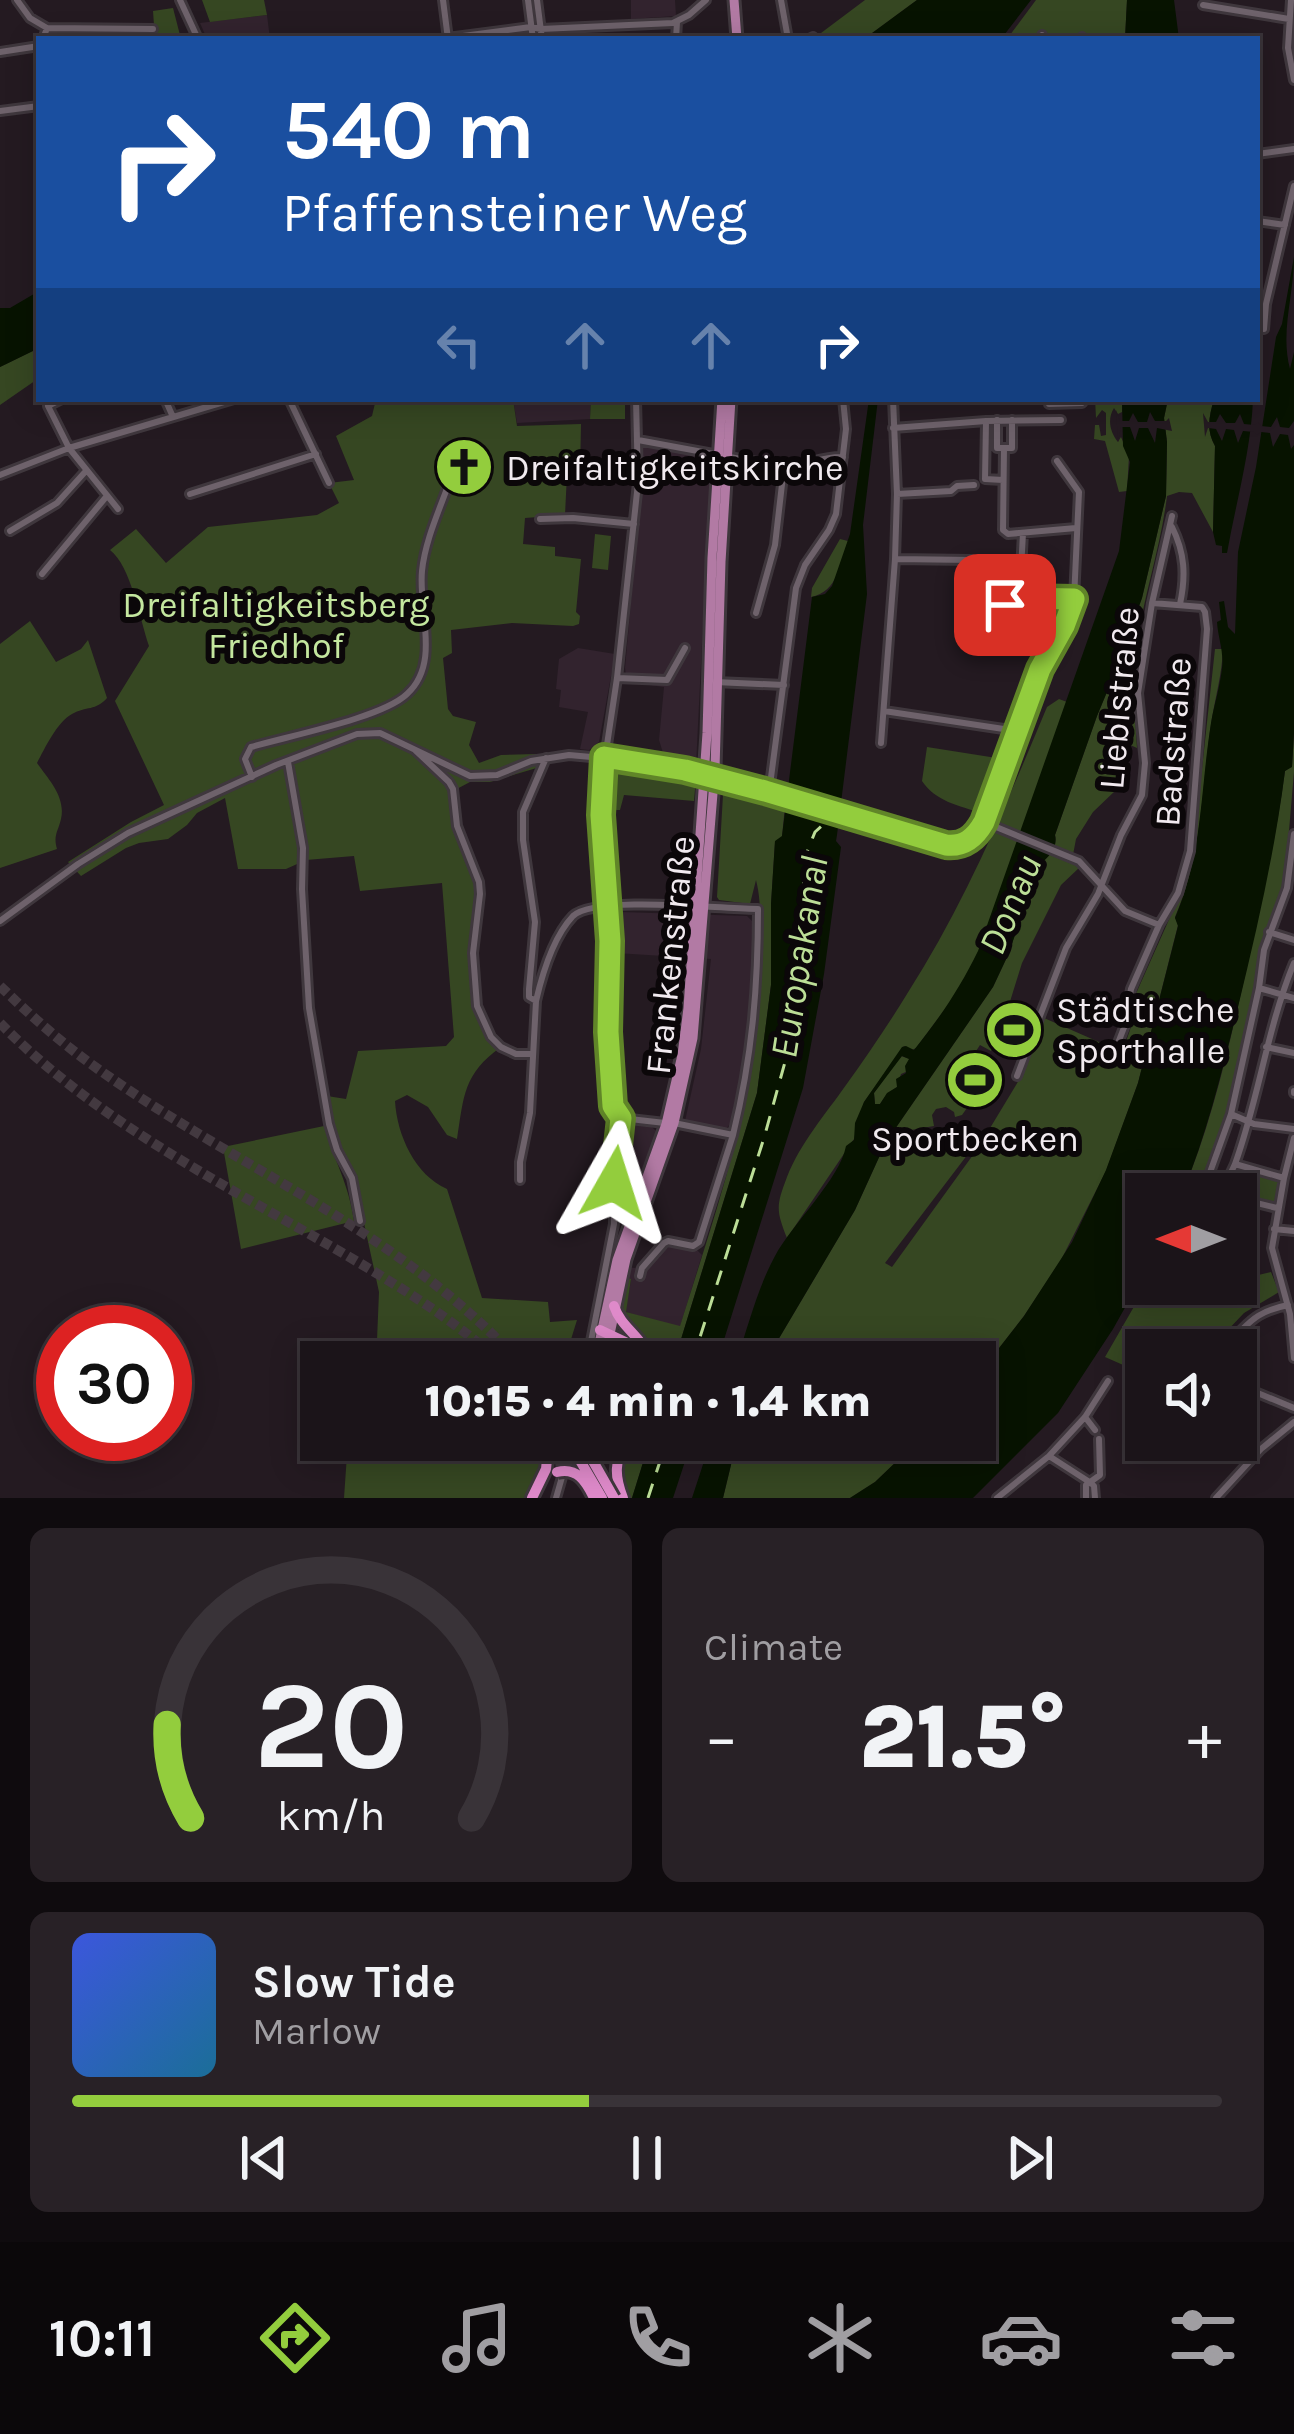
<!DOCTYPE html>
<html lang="en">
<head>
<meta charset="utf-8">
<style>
  :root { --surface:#1b1419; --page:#282126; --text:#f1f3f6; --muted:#a09ea2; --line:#393338; --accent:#93cd3d }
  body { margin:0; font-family:Karla,sans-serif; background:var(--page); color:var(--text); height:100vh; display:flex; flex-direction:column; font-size:45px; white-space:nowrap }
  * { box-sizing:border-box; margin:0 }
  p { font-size:39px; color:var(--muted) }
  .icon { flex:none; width:66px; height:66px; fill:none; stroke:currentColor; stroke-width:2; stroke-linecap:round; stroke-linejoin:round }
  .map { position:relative; height:1498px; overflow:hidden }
  .sheet { display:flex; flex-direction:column; gap:30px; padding:30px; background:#0f0b0e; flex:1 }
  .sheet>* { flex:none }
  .banner { position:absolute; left:36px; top:36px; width:1224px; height:366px; border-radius:0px; box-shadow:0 6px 30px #0003,0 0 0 3px var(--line); background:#1a4fa0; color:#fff; overflow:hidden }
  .needle { width:78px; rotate:270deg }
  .buttons { position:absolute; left:1125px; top:1173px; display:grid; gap:24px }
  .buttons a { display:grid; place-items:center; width:132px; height:132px; border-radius:0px; background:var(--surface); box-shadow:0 6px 30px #0003,0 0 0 3px var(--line); font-size:60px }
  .speed { position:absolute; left:36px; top:1305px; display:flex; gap:24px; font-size:60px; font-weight:700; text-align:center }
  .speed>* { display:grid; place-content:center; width:156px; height:156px; border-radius:50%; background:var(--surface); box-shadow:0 6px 30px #0003,0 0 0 3px var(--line); line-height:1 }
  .speed .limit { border:18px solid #d22; background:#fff; color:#111 }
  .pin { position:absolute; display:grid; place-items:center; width:102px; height:102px; color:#fff; margin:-51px; border-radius:24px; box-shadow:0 6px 18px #0006 }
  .me { position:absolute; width:132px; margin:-66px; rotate:6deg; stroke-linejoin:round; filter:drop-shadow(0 0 9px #0008) }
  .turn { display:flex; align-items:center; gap:42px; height:252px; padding:0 48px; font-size:54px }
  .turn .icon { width:156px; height:156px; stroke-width:2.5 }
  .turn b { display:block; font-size:84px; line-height:102px }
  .lanes { display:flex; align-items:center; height:114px; padding:0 48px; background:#0003; justify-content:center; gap:60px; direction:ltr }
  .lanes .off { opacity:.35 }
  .big { font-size:90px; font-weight:800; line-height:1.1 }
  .sheet .tile { flex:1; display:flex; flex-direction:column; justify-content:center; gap:18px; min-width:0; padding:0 42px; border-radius:18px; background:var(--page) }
  .sheet .dial { align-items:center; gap:0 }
  .dial svg { height:312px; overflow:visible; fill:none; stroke:var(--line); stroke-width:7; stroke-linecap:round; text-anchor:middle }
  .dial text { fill:var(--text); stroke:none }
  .song { display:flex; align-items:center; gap:36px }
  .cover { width:144px; height:144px; border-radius:18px; background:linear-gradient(135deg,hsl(230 70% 55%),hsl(200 70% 35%)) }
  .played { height:12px; border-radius:6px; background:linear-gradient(90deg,var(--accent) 45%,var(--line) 45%) }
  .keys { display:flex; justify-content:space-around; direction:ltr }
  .heat { display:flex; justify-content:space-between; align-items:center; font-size:66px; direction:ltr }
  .sheet .tiles { flex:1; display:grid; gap:30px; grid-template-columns:1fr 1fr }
  .tile:last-child { grid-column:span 2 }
  .trip { position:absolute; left:300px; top:1341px; width:696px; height:120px; border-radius:0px; background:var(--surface); box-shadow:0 6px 30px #0003,0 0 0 3px var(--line); font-weight:800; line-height:120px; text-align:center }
  .menu { display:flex; height:192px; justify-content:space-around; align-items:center; background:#0b080a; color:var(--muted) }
  .menu .icon { width:84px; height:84px }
  .menu .selected { color:var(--accent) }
  .menu b { font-size:54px; color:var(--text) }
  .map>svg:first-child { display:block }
</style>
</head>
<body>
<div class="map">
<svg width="1294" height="1498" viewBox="0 0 1294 1498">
  <rect width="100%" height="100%" fill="#241a21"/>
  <path fill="#32232e" d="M631 0H675L676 16 631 19Z
    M267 15 270 39H207L200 23Z
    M513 399H591L590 419 517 423Z
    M642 445 711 459 696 766 664 756 659 740 664 687 627 682 625 668 642 481Z
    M578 648 615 654 599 742 589 750 580 749 588 712 559 707 561 690 556 689 559 659Z
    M621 912 747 916 752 921 753 967 744 1058 730 1124 726 1129 685 1121 701 1049 711 959 616 953 617 916Z
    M631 1123 651 1126 657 1132 633 1195 617 1194 622 1129 625 1124Z
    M667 1238 690 1243 702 1255 680 1327 625 1312 631 1280 625 1277 627 1267 635 1268Z"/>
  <path fill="#364722" d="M202 0H264L267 15 210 22Z
    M865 0H917L864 39H813Z
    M1036 0H1127L1125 39H1079L1066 33 1040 36 1037 39H1007Z
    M173 8 181 39H155L153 11Z
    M39 348V378L0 405V367Z
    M376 399H513L517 426 581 424 580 473 567 474 565 515 525 518 523 544 555 547V556L581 559 576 612 580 616 579 624 573 626 512 623 451 630 452 653 443 658 448 709 453 716 476 722 469 745 479 763 501 755 536 754 540 767 490 782H470L453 791C454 828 475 851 479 883 480 894 476 909 476 921 472 964 470 1013 501 1047 463 1074 464 1096 457 1139L447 1135 428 1107 407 1095 395 1101C397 1135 415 1175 447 1189L482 1298 548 1302 550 1322 577 1320 564 1362H372L377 1340 379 1292 354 1177 331 1123 327 1096 346 1099 358 1051 446 1046 454 1037 442 883 360 891 354 856 306 860 286 869H238L225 798 197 813 187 825 168 839 139 843 126 848 81 876 68 862 131 822 164 805 115 701 149 646C140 620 131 566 110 550L136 529 166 563 208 527 317 515 339 503 329 483 354 480 336 436 372 416Z
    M591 399H625V419H590Z
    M1095 399H1122V412L1118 414 1114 408C1107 419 1110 432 1118 442L1121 437 1129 456 1127 491 1119 492 1105 441 1094 439 1095 425H1099L1101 436 1106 435V413L1102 410 1096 418Z
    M1168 399H1214C1209 417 1206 430 1215 446L1213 532 1192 493 1179 492 1167 496C1161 546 1144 594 1137 644 1132 679 1135 714 1137 748L1128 744 1125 747 1116 790 1093 812 1076 839 1072 860 1080 867 1061 885 1022 963 1008 1008 1010 1010 991 1051 980 1045 948 1094 967 1108 962 1115 955 1117 954 1112 946 1107 936 1109 932 1115 934 1126 911 1130 905 1137 909 1153 944 1145 949 1137 971 1150 885 1263 892 1267 978 1148 1019 1080 1044 1018 1115 1049 1124 1047 1131 1027 1134 998 1184 886 1193 851 1215 649H1223C1222 675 1215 698 1211 724 1201 792 1203 853 1175 917L1178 925 1138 1083 1106 1171 1061 1260 1024 1316 975 1379V1362H765L855 1210 886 1142 993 987 1008 955 1040 863C1049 858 1058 846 1055 835L1097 716 1119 663 1123 664 1129 681 1134 677 1129 664 1121 655 1142 598 1166 496 1167 442 1164 418Z
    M595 534 611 536 608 570 592 568Z
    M840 539 848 541C840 563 838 592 811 597L812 588Z
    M30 621 56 662 81 649 88 640 107 698C96 711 86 706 72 714 57 722 45 748 37 763 49 780 66 797 61 819 58 832 53 835 57 849L0 868V644Z
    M1059 699 1067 702 979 951 957 993 916 1048 912 1050 904 1046 864 1102 854 1139 787 1238C776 1210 776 1206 787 1177 801 1142 825 1115 846 1085 867 1056 888 1025 907 994 965 904 1006 805 1047 707Z
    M1294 733V772L1284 889 1266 932 1227 1117 1199 1187 1209 1194H1182C1212 1123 1229 1046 1246 971 1261 904 1276 839 1285 771L1292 766Z
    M927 747 1003 759 982 813C959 806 935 801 922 781Z
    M611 764 681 773 696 778 694 801 624 795 620 810H613L610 805Z
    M723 795 785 806 782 837 775 842 771 904V985L757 1093 674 1362H654C652 1328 627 1335 621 1309 619 1300 623 1287 625 1277L631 1279 626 1312 680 1326C718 1205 762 1082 760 954 760 929 762 903 756 880L750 904 719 900 717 897Z
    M901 1056 910 1059 908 1071 901 1074 897 1087 887 1094 880 1104 875 1105 874 1093Z
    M324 1126C334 1160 349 1184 354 1221L241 1249 223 1147Z
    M1237 1169 1281 1180 1276 1205 1236 1196V1194H1224Z
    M1236 1242 1256 1249 1255 1265 1247 1267 1250 1277 1271 1272 1279 1292 1244 1313 1224 1334 1200 1350H1146V1375L1105 1357 1147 1284H1176L1191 1291 1198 1284H1236Z
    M348 1440H543V1458L527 1498H344Z
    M630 1440H650L632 1498H626L619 1462Z
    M737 1440H919L875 1482 850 1498H723Z"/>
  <path fill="#071300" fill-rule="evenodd" d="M917 0H1031L1001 39H864Z
    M1127 0H1174L1179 39H1125Z
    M1294 257C1294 295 1280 332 1290 369L1294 352V733L1292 767 1285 771C1275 851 1257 929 1238 1007 1222 1071 1207 1134 1182 1194H1146V1270L1113 1329 1058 1413 973 1498H850L875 1482 919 1440H975V1379L1024 1316 1072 1242 1106 1170 1138 1083 1178 926 1175 918C1203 853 1200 792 1211 723 1214 705 1220 687 1222 668 1224 651 1218 638 1217 622L1221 620 1219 602 1224 601 1228 627 1235 634 1238 552 1256 467 1276 337 1282 324Z
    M39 291V348L0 367V308H10Z
    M869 399H878L863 525 867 594 837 835 836 841 841 847 824 974 803 1088 717 1362H674L757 1093 771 985V904L775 841 782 836 812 597 825 594 832 586 850 534Z
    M1122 399H1168L1164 418 1167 442 1166 496 1142 598 1121 655 1129 664 1134 677 1129 681 1123 664 1119 663 1097 716 1055 835C1058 847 1049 857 1040 864L1008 955 993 987 886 1142 855 1210 765 1362H736C748 1327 757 1289 775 1256 792 1224 840 1179 846 1146L854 1140 855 1123 864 1102 902 1047 906 1046 914 1050C939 1019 960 988 978 951L1119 551 1130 462 1123 446ZM902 1056 909 1059 905 1066 906 1073 896 1079 897 1087 887 1093 880 1104H875L874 1093Z
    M1214 399H1253C1251 451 1236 502 1227 553H1222V546L1216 545 1213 532 1215 446C1206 430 1209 417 1214 399Z
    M979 1059 993 1069 972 1101 958 1092Z
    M650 1440H692L673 1498H632Z
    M711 1440H737L723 1498H692Z"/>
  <path fill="#241a21" d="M1116 410 1120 421H1129L1133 413 1138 422H1147L1150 412 1155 421H1166L1169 418 1172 431 1157 428 1155 443 1148 428H1139L1135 441 1130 427H1121L1118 442Z
    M1203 413 1208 422H1216L1220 414 1226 423H1235L1240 414 1244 424 1255 425 1258 422 1261 426 1271 427 1277 417 1280 427 1289 428 1294 421V445L1291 449 1288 435 1280 434 1273 447 1270 433 1261 432 1257 435 1254 432 1243 431 1238 443 1234 430 1226 429 1222 441 1216 429 1208 428 1205 437Z"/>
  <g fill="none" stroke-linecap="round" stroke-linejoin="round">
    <path stroke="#bcde97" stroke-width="3" stroke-dasharray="15 12" stroke-linecap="butt" d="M692 1362 764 1138 785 1062 800 959 802 898 807 852 815 832 824 824 838 823
      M648 1498 667 1440"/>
    <path stroke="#433940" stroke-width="10" stroke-dasharray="10 5" stroke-linecap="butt" d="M0 986C29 1014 58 1040 91 1064 232 1166 400 1230 519 1362
      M0 1023C94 1119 219 1182 334 1248 392 1282 450 1316 500 1362"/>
    <g stroke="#3f373d" stroke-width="12">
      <path id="minor" d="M17 0 30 18 47 28 153 29
        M180 0 198 39
        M443 0 448 39
        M528 0 533 39
        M537 0 542 39
        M781 0 788 39
        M1291 0 1288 48 1294 80
        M1203 5 1289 19
        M1042 35 1043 39
        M1082 37 1083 39
        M43 39 47 28
        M440 39 531 27 541 29 673 23 689 15 706 0
        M676 39 677 22
        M809 39 813 37
        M0 52 39 46
        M0 111 39 106
        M1257 154 1294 149
        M1257 221 1285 225
        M1264 329 1266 304 1294 186
        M62 399 48 406 69 448 118 509
        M165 399 173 417
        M289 399 329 483
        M1049 404 1082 403 1085 399
        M997 420V448H1004
        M1012 420V448H1004L1003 530 1008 534 1076 528
        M986 422 985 479 1003 480
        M893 428 986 421 1061 420
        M638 440 784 467C805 466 823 456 843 457
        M0 475 69 448 234 399
        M190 494 316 454
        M897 494 951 491 957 486 974 485
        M540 519 573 518 634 524
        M1172 527C1185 553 1186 576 1180 604
        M10 531 57 503 85 472
        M895 559 972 560 1015 587H1020
        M42 574 106 497
        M1020 598 1074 599
        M1152 603 1202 607 1205 612 1207 629 1190 851 1178 893 1159 925
        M967 610 996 608 1020 600
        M756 613 775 545 784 467
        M1017 643 1023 533
        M617 678 667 680 685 648
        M715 682 784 685
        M884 711 1017 731
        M881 743 895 559 897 494 893 399
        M415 750 449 782 453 789 457 826 479 882 480 894 473 953 477 1006 491 1037 501 1047 516 1054H533
        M288 762 303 848 302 889 309 1008 329 1124 337 1150 352 1178 360 1221
        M252 777 245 759 251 747C288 736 382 718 407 694 441 663 418 611 422 571 425 541 439 511 449 483
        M770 785 796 588 805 565 829 530 836 514 846 429 843 399
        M984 822 1079 861 1125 911 1159 925 1131 989 1125 1025 1118 1043
        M900 832C932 842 964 860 984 822L1040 669 1064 626 1074 599 1079 492 1057 461
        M0 921 78 864 128 833 276 765 357 734 380 733 470 776 497 775 531 761 569 755 636 761 685 770
        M1269 932 1294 940
        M1259 988 1294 998
        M536 1001C542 975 554 936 573 916 595 895 723 909 758 909 758 989 752 1057 733 1135
        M1266 1047 1294 1053
        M1017 1076 1066 948 1098 894 1121 835 1142 795 1145 763 1138 693 1152 603 1172 516
        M1294 1091V1093
        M1231 1114 1254 1124 1294 1129
        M621 1118 665 1123
        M1235 1164C1259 1098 1267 1028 1294 963
        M1284 1178 1294 1138
        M520 1180V1162L530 1113 536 1001 529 997V989L535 922 523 840V812L546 758
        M1217 1194 1204 1189 1231 1114 1259 988 1264 950 1287 888 1294 834
        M1221 1194 1235 1164 1284 1178 1272 1248 1290 1314 1294 1358
        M1236 1198 1277 1208
        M1274 1229 1294 1231
        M640 1276 642 1268 664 1243 668 1241 693 1246 699 1242 733 1135 674 1123
        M1217 1350C1249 1330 1245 1314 1288 1305
        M587 1362 614 1224V1183L621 1118 612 1106 608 1032 610 941 601 828V785L617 678 638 483 636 399
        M1236 1384 1294 1408
        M1085 1417 1095 1430
        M1183 1443 1260 1450
        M1049 1456 1091 1483
        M1091 1483 1094 1486 1095 1498
        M556 1498 570 1449
        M997 1498 1049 1456 1085 1417 1108 1381
        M1086 1498V1485L1100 1475 1099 1439
        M1216 1498 1261 1449 1294 1422"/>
    </g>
    <g stroke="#3f373d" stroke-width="15">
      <path id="major" d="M734 0 737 39
        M595 1362 617 1260 666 1124 682 1055 688 1008 707 733 712 558 722 399
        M604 1362 626 1259 674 1123 693 1038 715 769 721 562 731 399"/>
    </g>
    <g stroke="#3f373d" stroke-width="16">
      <path id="highway" d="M614 1306C622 1330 645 1337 649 1362
        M600 1330 640 1349 647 1356
        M608 1362 617 1349 627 1344
        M532 1498 546 1469 549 1440
        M623 1498C614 1475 615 1463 625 1440"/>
    </g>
    <use href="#minor" stroke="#6e626b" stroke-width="6"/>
    <use href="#major" stroke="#b27aa4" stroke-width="9"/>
    <use href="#highway" stroke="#df8aca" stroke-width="10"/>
    <g stroke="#3f373d" stroke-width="12" stroke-linecap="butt">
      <path id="minor-bridge" d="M685 770 900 832"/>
    </g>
    <g stroke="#3f373d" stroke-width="16" stroke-linecap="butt">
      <path id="highway-bridge" d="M568 1440 602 1498
        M581 1440 614 1498
        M586 1440C598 1450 609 1451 620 1440
        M557 1472C577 1467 586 1481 594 1498"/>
    </g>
    <use href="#minor-bridge" stroke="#6e626b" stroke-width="6"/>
    <use href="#highway-bridge" stroke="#df8aca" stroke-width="10"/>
  </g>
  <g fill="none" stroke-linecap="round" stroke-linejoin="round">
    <g stroke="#608528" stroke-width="30">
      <path id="route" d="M614 1183 621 1118 613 1106 608 1032 610 941 601 815 604 757 685 770 765 791 946 845C964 847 975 838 984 822L1040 669 1064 626 1074 599 1020 598V600L1005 605"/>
    </g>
    <use href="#route" stroke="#93cd3d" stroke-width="21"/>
  </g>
  <defs>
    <g id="church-disc" transform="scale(3)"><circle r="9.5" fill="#93cd3d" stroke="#0b0709"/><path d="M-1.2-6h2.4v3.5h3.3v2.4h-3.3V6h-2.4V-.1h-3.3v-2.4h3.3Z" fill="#111"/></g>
    <g id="stadium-disc" transform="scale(3)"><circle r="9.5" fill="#93cd3d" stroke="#0b0709"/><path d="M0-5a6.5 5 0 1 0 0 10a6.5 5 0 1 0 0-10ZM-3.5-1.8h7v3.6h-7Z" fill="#111"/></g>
  </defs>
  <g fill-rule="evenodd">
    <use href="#church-disc" x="464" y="467"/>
    <use href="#stadium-disc" x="1014" y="1030"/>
    <use href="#stadium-disc" x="975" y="1080"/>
  </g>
  <g text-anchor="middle" stroke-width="12" stroke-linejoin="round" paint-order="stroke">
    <g font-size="36" fill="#f1eaef" stroke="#0b0709" text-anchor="start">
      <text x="506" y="480">Dreifaltigkeitskirche</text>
      <text x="1056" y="1022">Städtische<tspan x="1056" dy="41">Sporthalle</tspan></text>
      <text x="975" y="1151" text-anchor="middle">Sportbecken</text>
    </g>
    <g font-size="36" fill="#c4e79f" stroke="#0b0709">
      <text x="276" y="617">Dreifaltigkeitsberg<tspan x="276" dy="41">Friedhof</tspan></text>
    </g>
    <g font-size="36" fill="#f1eaef" stroke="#0b0709">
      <text transform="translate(1118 698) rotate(-85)" y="13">Lieblstraße</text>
      <text transform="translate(1172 742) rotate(-86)" y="13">Badstraße</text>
      <text transform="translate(669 955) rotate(-84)" y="13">Frankenstraße</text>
    </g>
    <g font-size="39" font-style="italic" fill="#bcde97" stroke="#0b0709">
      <text transform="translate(1009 904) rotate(-67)" y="14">Donau</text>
      <text transform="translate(798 957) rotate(-81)" y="14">Europakanal</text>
    </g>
  </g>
</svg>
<div class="buttons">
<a><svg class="needle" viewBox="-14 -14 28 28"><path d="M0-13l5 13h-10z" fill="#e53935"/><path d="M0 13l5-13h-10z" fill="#a09ea2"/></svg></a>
<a><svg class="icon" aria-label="sound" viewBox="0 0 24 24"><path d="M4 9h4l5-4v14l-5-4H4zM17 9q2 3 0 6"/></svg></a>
</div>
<div class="speed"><div class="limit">30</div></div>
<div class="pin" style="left:1005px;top:605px;background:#d93025"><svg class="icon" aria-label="arrive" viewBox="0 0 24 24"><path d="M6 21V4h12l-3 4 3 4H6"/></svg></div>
<svg class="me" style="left:614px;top:1183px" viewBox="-20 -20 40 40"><path d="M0-17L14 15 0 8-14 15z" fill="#93cd3d" stroke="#fff" stroke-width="4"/></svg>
<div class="trip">10:15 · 4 min · 1.4 km</div>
<div class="banner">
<div class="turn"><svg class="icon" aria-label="right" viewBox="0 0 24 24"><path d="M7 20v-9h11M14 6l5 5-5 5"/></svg><div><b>540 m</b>Pfaffensteiner Weg</div></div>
<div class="lanes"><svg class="icon off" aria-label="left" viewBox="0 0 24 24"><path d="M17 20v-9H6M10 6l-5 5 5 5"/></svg><svg class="icon off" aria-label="ahead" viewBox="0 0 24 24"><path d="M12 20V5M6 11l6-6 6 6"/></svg><svg class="icon off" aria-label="ahead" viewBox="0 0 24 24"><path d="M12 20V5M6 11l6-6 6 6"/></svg><svg class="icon" aria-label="right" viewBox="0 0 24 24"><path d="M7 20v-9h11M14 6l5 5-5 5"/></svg></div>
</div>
</div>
<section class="sheet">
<div class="tiles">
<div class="tile dial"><svg viewBox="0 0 100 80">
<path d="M14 69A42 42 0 1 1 86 69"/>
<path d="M14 69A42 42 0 0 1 8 45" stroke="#93cd3d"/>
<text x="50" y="56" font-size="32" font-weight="700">20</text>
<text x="50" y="72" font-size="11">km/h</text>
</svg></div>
<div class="tile"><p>Climate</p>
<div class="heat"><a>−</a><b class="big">21.5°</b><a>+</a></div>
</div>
<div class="tile">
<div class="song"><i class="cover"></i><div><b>Slow Tide</b><p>Marlow</p></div></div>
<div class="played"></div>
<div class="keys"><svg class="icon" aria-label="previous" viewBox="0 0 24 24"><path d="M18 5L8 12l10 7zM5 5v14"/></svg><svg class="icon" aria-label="pause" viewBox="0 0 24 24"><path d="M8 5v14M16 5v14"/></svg><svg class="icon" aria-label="next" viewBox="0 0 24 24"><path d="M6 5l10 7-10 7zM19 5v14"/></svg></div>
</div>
</div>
</section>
<nav class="menu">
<b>10:11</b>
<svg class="icon selected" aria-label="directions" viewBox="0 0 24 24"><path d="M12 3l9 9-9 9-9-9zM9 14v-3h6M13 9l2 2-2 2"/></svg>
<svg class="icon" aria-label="music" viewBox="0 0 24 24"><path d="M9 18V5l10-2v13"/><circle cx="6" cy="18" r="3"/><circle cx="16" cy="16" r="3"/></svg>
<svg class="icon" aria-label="phone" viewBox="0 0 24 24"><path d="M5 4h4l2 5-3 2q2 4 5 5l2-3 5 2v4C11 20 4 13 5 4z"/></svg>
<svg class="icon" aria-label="climate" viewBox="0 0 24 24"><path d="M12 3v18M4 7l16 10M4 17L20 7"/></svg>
<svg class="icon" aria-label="car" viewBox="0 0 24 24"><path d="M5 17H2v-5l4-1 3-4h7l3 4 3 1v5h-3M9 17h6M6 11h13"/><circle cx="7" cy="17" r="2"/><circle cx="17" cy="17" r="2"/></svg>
<svg class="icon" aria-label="filters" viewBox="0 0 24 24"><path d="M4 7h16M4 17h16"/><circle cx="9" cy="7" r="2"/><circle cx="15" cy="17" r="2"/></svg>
</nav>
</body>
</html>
